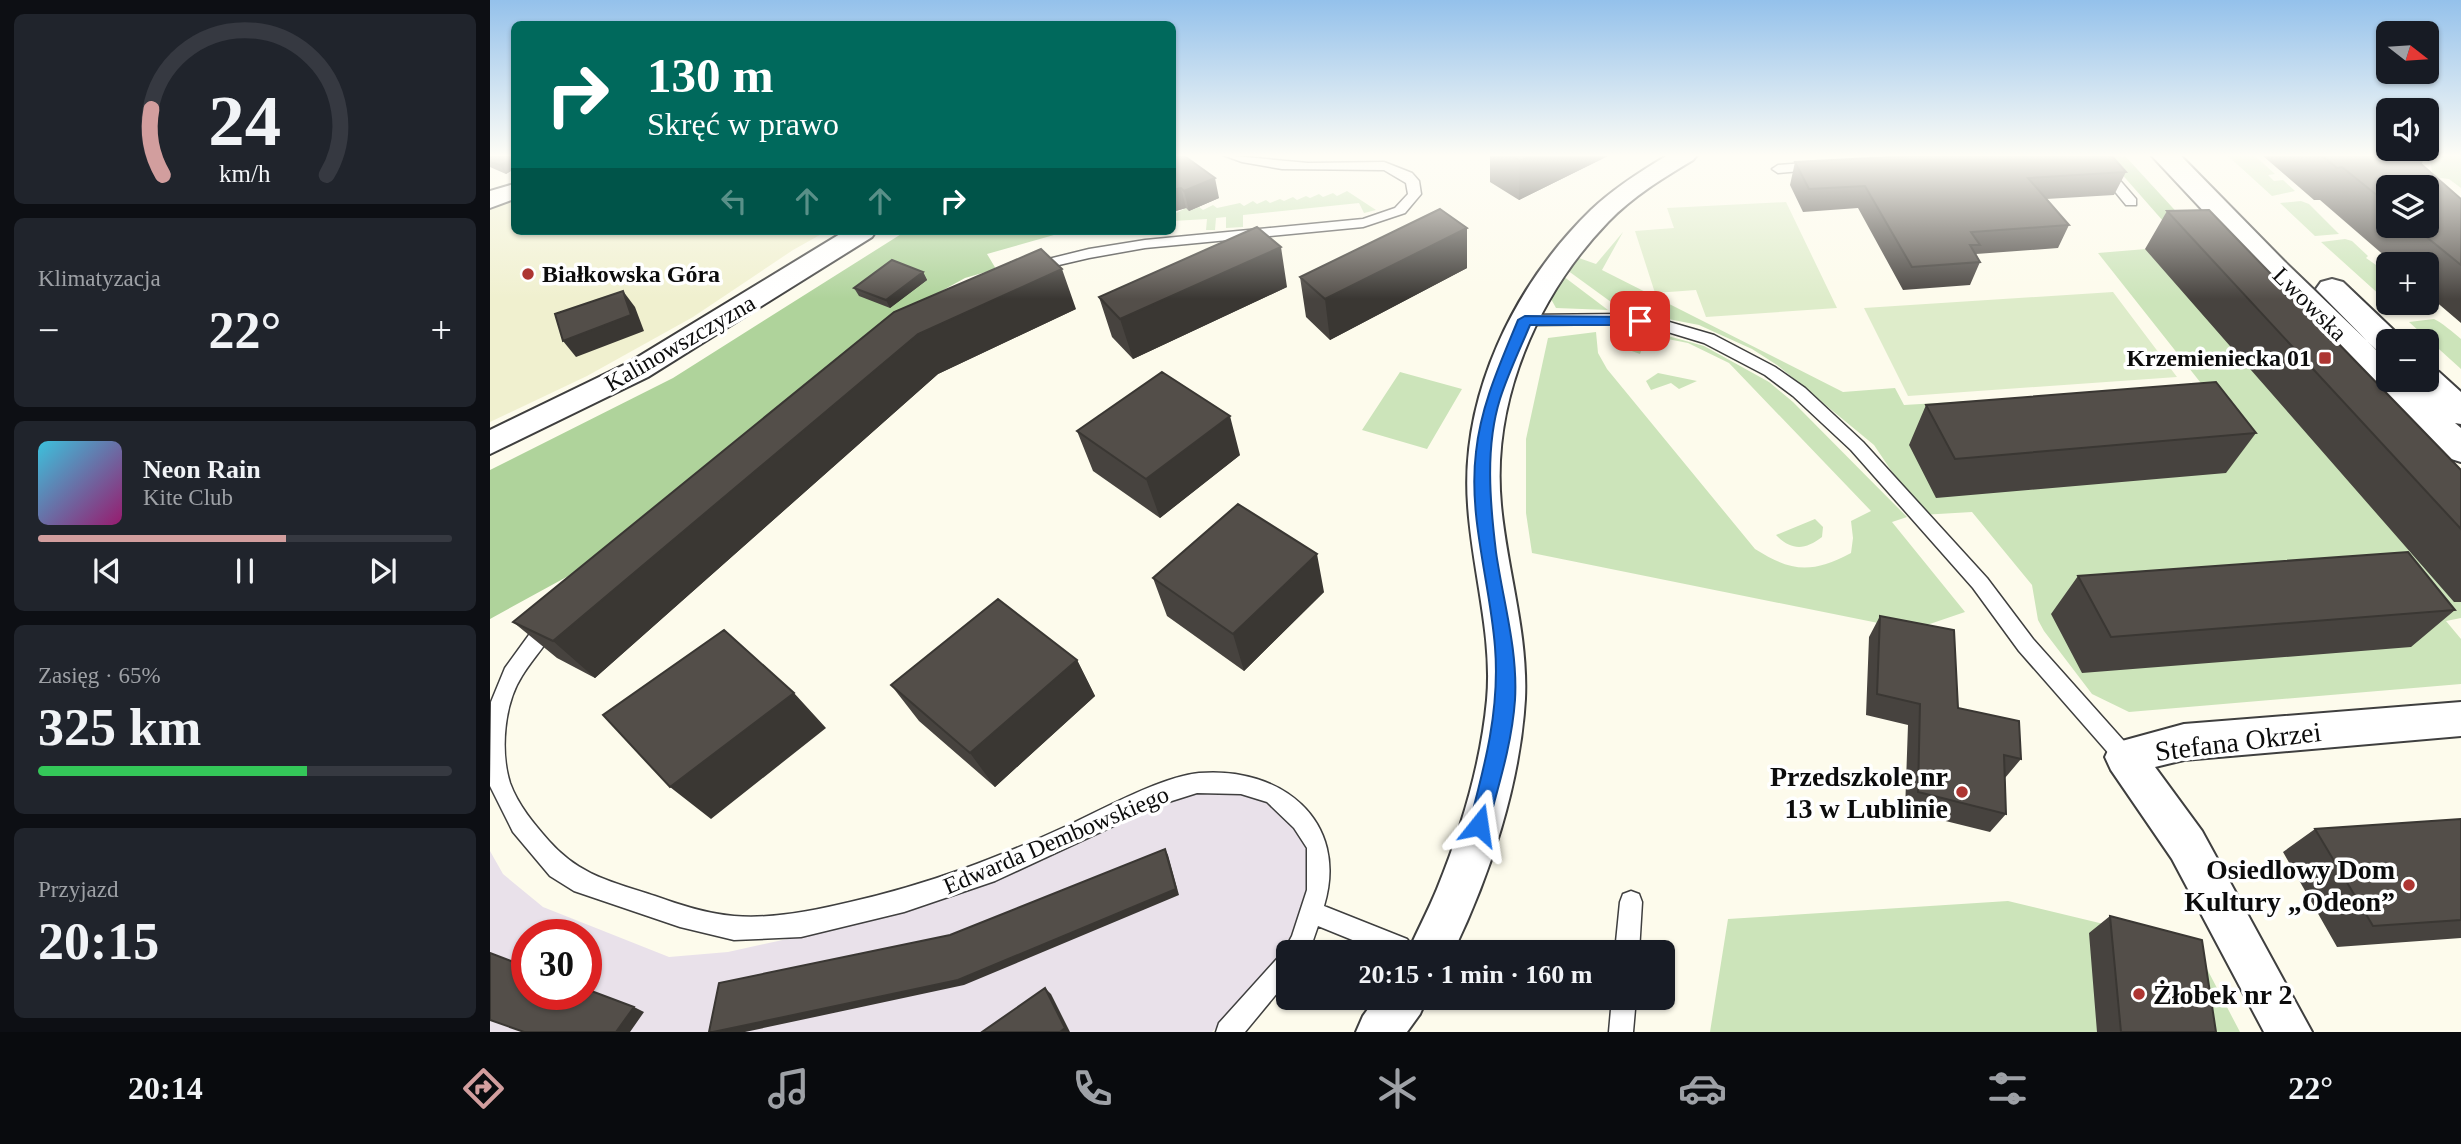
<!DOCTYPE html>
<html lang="pl">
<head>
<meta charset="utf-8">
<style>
  :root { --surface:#171b24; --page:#20242c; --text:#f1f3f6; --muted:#9ea1a6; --line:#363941; --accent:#d29e9e }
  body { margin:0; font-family:Georgia,serif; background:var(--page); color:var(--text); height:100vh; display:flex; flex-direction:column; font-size:26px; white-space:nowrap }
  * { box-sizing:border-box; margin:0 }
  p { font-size:23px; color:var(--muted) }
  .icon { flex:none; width:38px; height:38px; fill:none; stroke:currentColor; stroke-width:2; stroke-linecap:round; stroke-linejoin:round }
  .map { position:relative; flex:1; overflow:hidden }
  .panel { display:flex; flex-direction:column; gap:14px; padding:14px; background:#0d0f14; width:490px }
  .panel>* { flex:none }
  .hud { position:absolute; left:21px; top:21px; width:665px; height:214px; border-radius:10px; box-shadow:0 2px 5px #0004; background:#00695c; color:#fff; overflow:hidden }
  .needle { width:46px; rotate:107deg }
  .controls { position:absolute; left:1886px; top:21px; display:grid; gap:14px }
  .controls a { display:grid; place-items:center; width:63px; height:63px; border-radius:10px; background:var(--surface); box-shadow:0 2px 5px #0004; font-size:35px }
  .speed { position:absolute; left:21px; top:919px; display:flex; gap:14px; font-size:35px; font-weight:700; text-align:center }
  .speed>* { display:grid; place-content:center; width:91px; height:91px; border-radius:50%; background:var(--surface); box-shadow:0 2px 5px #0004; line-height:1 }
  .speed .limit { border:10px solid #d22; background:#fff; color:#111 }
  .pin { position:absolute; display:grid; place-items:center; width:60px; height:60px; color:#fff; margin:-30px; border-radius:14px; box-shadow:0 4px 10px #0006 }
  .me { position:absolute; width:77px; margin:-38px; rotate:15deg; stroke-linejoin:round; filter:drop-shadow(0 0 5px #0008) }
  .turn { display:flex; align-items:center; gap:24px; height:147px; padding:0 21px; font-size:32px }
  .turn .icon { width:91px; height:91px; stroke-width:2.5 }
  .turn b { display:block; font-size:49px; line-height:60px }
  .lanes { display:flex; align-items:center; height:66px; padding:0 21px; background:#0003; justify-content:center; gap:35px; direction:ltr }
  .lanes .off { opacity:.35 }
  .big { font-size:52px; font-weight:700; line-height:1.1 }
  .panel .widget { flex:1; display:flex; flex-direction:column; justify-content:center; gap:10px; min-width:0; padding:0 24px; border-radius:10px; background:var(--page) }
  .panel .dial { align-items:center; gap:0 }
  .dial svg { height:182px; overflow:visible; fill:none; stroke:var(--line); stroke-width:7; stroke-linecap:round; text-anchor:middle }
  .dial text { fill:var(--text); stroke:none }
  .song { display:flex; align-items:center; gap:21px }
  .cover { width:84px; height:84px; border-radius:10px; background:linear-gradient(135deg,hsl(190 70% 55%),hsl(320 70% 35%)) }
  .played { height:7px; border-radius:4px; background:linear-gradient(90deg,var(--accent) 60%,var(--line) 60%) }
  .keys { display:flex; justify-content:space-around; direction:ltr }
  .heat { display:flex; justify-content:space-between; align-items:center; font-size:38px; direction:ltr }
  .charge { height:10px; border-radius:5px; background:linear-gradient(90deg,#34c759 65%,var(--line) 0) }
  .trip { position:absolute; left:786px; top:940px; width:399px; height:70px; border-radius:10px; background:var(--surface); box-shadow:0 2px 5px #0004; font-weight:700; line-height:70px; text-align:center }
  .menu { display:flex; height:112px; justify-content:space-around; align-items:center; background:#090b0e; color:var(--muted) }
  .menu .icon { width:49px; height:49px }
  .menu .selected { color:var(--accent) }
  .menu b { font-size:32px; color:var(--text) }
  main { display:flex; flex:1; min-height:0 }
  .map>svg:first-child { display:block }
</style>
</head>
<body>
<main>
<section class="panel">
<div class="widget dial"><svg viewBox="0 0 100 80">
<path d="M14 69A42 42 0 1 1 86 69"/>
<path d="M14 69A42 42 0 0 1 9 40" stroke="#d29e9e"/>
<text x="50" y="56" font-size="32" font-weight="700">24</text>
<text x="50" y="72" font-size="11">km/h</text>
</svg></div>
<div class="widget"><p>Klimatyzacja</p>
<div class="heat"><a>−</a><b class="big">22°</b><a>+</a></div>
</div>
<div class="widget">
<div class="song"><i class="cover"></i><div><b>Neon Rain</b><p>Kite Club</p></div></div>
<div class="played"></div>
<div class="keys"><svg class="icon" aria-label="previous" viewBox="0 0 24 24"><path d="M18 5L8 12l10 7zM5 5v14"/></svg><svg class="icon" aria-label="pause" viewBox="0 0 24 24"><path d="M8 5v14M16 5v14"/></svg><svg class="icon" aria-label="next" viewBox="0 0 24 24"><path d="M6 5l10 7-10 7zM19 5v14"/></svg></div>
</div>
<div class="widget"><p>Zasięg · 65%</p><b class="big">325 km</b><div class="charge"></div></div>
<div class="widget"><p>Przyjazd</p><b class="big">20:15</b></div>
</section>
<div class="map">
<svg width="1971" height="1032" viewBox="0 0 1971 1032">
  <rect width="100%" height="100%" fill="#fdfbec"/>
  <path fill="#e9e1ea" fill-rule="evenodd" d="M710 790 750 792 778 802 804 824 818 849V892L802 939 760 995 722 1032H0V851L13 874 53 907 179 957 238 952 311 936ZM37 934H96V994H37Z"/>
  <path fill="#f0f0cf" d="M24 196V231H337L303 250 203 317 97 376 0 422V206Z"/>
  <path fill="#cce4ba" d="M1737 155H1764L1785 174 1778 175 1784 181 1793 180 1805 191 1782 196Z
    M1939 155H1971V188L1959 179 1943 177Z
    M857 191 886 210 874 213 869 203 753 215V227L736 228V217L726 218 725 230H716L717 219 683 221 682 210 686 213 696 208 699 211 709 207 713 210 723 205 727 208 750 203 754 206 763 201 767 204 776 200 780 203 790 199 794 201 803 197 807 200 816 196 820 198 829 194 833 197 843 193 847 196Z
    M1811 201 1819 204 1849 234 1825 236 1790 203Z
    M1133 232 1112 270 1353 392 1405 388 1414 405 1714 387 1608 253 1716 244 1971 496V618L1956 621 1971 639V684L1639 712 1602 694 1554 631 1548 620 1542 585 1482 512 1431 515 1384 445 1287 365 1262 349 1209 325 1132 310 1077 270 1086 257 1106 264Z
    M1855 239 1862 241 1878 256 1876 258 1899 274V303H1930L1938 310 1936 313 1912 315 1831 242Z
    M1073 276 1118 310 1066 308 1061 299Z
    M1944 319C1951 322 1964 333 1971 339V369L1919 322Z
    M1135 329 1160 331 1214 346 1279 382 1303 402 1417 517 1402 522 1475 612 1428 628 1408 627 1042 553 1036 513V439L1058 338 1106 332 1108 353 1117 369 1265 549C1302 572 1321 574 1361 553L1363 538 1361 521 1381 511 1239 363 1198 343 1157 335 1150 354 1139 350 1134 342Z
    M910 372 972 389 937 449 872 430Z
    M1168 373 1207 381 1189 389 1181 383 1161 390 1156 381Z
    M1325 519 1333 527 1332 537C1315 550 1302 551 1286 535Z
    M1518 901 1705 946 1750 1032H1220L1238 919Z"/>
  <path fill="#afd39b" d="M1615 155 1636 157 1716 244 1695 246Z
    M416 231H578L497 254 506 269 475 278 426 305 82 574 0 619V470L183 378Z"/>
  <path fill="#deecca" d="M1296 202 1347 308 1216 317 1206 290 1165 293 1145 231 1184 228 1177 208Z
    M1623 292 1687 377 1418 396 1374 308Z"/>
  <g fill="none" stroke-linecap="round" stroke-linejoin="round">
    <g stroke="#3f3f3f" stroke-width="3">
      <path id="service" d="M733 155 818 163 894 162 922 173 929 181 931 194 915 213 873 227 655 248 599 258 543 271 536 267 538 264 599 249 655 240 873 219 905 208 918 194 916 183 894 170 792 169 752 162Z
        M1595 155H1608L1646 199V205H1636Z
        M1328 162 1334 166 1333 169 1288 173 1282 169 1288 165Z
        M1136 314 1169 319 1224 335 1285 367 1315 388 1373 442 1497 578 1543 639 1642 750 1645 757 1642 764 1635 766 1628 764 1529 651 1483 588 1361 450 1303 396 1275 375 1214 343 1168 329 1136 324 1035 325 1028 320 1035 315Z
        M59 615 66 617 68 623C59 642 43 658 32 676 14 704 10 751 20 783 28 805 44 824 59 841 90 876 123 882 165 896 190 905 218 914 244 916 283 919 322 911 360 902 439 884 505 859 579 825 615 808 671 777 709 773 790 766 860 820 834 906L917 939 927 952H892L828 926 819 952H798V980L755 1032H726L729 1023 794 951 802 936 817 890V848L804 828 777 802 751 794 707 793 669 805 505 881 414 912 311 937 244 940 190 927 84 891 60 876 23 832 0 786 1 702 15 668 52 617Z
        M1141 891 1149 894 1152 902 1149 952H1125L1130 902 1133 894Z
        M1122 998H1146L1143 1032H1119Z"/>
    </g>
    <g stroke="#3f3f3f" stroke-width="4">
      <path id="minor" d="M1178 155H1207L1203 160C1173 178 1143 196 1118 222 1047 296 1001 401 1011 505 1017 570 1038 633 1035 699 1030 785 1000 875 963 952H918C927 931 938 911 947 889 971 830 991 764 997 700 1003 635 982 570 978 505 970 396 1024 285 1101 210 1124 188 1151 171 1178 155Z
        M24 184V199L0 208V191Z
        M355 231H386L382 237 158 377 0 454V430L138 363Z
        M1971 702V736L1694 760 1665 767 1712 831 1822 1032H1774L1682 859 1621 770 1615 757 1621 744 1694 724Z
        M886 998H937L930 1014 917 1032H866L873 1016Z"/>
    </g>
    <g stroke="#3f3f3f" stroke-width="4">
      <path id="tertiary" d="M1661 155H1690L1794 261 1899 362V380H1918L1922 383 1920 380H1937V368L1949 372 1971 392V424L1965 423 1971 428V462L1958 458 1808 312Z
        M1842 279 1853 282 1915 341H1899V354L1887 351 1826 289 1831 282Z"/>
    </g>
    <use href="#service" fill="#fff" fill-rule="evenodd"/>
    <use href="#minor" fill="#fff" fill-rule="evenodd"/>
    <use href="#tertiary" fill="#fff" fill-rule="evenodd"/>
  </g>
  <path fill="#47433f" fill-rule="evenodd" d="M0 155H24V169L16 174 0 167Z
    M682 155 729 198 699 211 696 208 682 212Z
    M1000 155H1120L1029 200 1000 182Z
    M1772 155H1933L1931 164 1971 199V323L1937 294V264H1904L1830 200H1824ZM1899 187 1937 226H1899Z
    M1305 162 1636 172 1624 195 1556 199 1579 225 1568 248 1486 254 1490 262 1480 285 1413 290 1368 208 1313 212 1300 185Z
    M1677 211 1971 470V602H1964L1655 249Z
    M977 228V268L840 340 816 317 810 277Z
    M433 272 437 280 400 308 369 296 364 288Z
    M797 287 643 359 622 337 609 297Z
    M586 309 448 374 105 678 67 658 23 622 404 312Z
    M1436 405 1766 433 1736 473 1446 498 1419 445Z
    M587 431 750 455 670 518 603 471Z
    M1588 576 1965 610 1921 647 1592 673 1561 614Z
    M663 578 834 592 754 671 677 616Z
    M1390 616 1468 708 1531 759 1515 778 1516 814 1500 832 1415 811 1418 725 1376 715 1379 637Z
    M587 660 605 696 505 787 429 721 401 685Z
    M1971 819V938L1847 947 1793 852 1825 829Z
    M1620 916 1726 1032H1607L1599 933Z"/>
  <path fill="#3a3733" d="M1043 155H1120L1029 200 1030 161Z
    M24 158V169L16 174 10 165Z
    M725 178 729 198 699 211 694 191Z
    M691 188 696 208 682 212V190Z
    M977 228V268L840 340 835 299Z
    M791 247 797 287 643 359 630 319Z
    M572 269 586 309 448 374 105 678 63 641 428 334Z
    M433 272 437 280 400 308 396 300Z
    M133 291 145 307 154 331 86 357 73 341Z
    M740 416 750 455 670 518 656 479Z
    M827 554 834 592 754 671 743 634Z
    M587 660 605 696 505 787 480 753Z
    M304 693 336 728 221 819 180 787Z
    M675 849 678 855 689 895 474 985 255 1032H223Z
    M555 988 561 994 580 1032H570Z
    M144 1007 154 1012 140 1032H126Z"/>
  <path fill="#534e49" stroke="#3a3733" stroke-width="2" d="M0 155H24V158L10 165 0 162Z
    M682 155H693L725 178 694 191 691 188 682 190Z
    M1020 155H1043L1030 161Z
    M1437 155H1621L1636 172 1538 178 1579 225 1481 232 1490 245H1480L1490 262 1422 267 1375 186 1319 189 1305 162Z
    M1831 155H1933L1931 164 1971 199V265L1923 226H1937V187H1899V205L1852 167 1847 168Z
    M950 209 977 228 835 299 810 277Z
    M1719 210 1971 470V529L1677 211Z
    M767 227 791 247 630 319 609 297Z
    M551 249 572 269 428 334 63 641 23 622 404 312Z
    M402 260 433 272 396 300 364 288Z
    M133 291 141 315 73 341 65 314Z
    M672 372 740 416 656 479 587 431Z
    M1726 382 1766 433 1465 459 1436 405Z
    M748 504 827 554 743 634 663 578Z
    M1918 552 1965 610 1621 637 1588 576Z
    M508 599 587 660 480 753 401 685Z
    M1390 616 1464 630 1468 708 1529 721 1531 759 1514 755 1516 814 1428 792 1430 704 1387 694Z
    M234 630 304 693 180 787 113 715Z
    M1971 819V920L1883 926 1825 829Z
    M675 849 686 889 468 980 223 1032H219L229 983 460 935Z
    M1620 916 1712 940 1726 1032H1631Z
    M0 953 37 967V994H96V989L144 1007 126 1032H34L0 1020Z
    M555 988 575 1028 570 1032H492Z"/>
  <linearGradient id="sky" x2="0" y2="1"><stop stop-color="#94c1eb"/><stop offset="0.52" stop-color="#fefdf6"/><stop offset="1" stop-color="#fefdf6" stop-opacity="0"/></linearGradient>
  <rect width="1971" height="299" fill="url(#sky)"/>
  <path fill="#1a73e8" stroke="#114b97" stroke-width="2" d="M1035 316 1150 317 1156 321 1150 325H1040C1030 349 1018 374 1010 399 995 447 1000 503 1006 552 1013 601 1028 650 1025 700 1022 743 1009 784 998 825L996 831 989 834 982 831 979 825C995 765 1010 709 1005 647 1000 582 978 517 986 452 991 405 1010 364 1028 320Z"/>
  <g fill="#ad3632" stroke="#fff" stroke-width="2.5">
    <circle cx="38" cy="274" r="7"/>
    <rect x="1828" y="351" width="14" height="14" rx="3.5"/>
    <circle cx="1472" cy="792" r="7"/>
    <circle cx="1919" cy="885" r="7"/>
    <circle cx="1649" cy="994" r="7"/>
  </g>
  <g text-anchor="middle" stroke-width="7" stroke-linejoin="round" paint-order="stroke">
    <g font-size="24" font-weight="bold" fill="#0c0c0c" stroke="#fff" text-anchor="start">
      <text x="52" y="282">Białkowska Góra</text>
      <text x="1821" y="366" text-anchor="end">Krzemieniecka 01</text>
    </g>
    <g font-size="24" fill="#0c0c0c" stroke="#fff">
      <text transform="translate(1820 304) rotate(45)" y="8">Lwowska</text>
      <text transform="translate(190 343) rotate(-30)" y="8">Kalinowszczyzna</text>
      <text transform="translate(566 840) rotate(-23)" y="8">Edwarda Dembowskiego</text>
    </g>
    <g font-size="28" fill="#0c0c0c" stroke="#fff">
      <text transform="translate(1748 741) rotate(-7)" y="10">Stefana Okrzei</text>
    </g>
    <g font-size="28" font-weight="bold" fill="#0c0c0c" stroke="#fff" text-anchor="end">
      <text x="1458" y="786">Przedszkole nr<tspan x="1458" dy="32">13 w Lublinie</tspan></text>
      <text x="1905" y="879">Osiedlowy Dom<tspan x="1905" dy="32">Kultury „Odeon”</tspan></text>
      <text x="1663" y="1004" text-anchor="start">Żłobek nr 2</text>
    </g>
  </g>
</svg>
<div class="controls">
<a><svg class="needle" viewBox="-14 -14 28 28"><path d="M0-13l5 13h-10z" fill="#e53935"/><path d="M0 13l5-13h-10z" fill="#9ea1a6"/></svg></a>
<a><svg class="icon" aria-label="sound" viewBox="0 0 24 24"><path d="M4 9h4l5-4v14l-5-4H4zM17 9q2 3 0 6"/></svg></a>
<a><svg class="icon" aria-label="layers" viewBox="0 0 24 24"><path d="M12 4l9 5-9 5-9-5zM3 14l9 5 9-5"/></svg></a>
<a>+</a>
<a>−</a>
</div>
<div class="speed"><div class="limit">30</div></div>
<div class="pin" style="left:1150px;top:321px;background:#d93025"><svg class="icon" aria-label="arrive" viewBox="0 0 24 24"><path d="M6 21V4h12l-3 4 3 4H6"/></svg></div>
<svg class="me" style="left:989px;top:825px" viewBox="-20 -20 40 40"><path d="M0-17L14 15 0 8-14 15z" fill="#1a73e8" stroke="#fff" stroke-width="4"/></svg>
<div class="trip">20:15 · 1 min · 160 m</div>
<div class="hud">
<div class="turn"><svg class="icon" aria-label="right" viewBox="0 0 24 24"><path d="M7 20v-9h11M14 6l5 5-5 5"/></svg><div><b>130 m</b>Skręć w prawo</div></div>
<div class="lanes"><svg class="icon off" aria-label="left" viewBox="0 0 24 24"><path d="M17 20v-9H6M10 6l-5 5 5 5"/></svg><svg class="icon off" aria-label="ahead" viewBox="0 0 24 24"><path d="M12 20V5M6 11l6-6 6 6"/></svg><svg class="icon off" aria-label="ahead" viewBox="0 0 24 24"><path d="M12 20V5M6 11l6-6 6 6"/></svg><svg class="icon" aria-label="right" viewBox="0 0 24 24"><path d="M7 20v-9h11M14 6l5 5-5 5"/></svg></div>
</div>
</div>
</main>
<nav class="menu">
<b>20:14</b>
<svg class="icon selected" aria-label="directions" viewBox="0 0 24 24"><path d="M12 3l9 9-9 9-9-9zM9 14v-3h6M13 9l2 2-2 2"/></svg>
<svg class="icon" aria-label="music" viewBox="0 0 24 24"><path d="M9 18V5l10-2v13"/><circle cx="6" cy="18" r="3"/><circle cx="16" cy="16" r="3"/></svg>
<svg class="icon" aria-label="phone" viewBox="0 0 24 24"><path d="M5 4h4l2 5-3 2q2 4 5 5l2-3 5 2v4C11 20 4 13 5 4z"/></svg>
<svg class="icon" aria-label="climate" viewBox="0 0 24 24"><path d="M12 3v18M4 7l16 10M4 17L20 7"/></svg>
<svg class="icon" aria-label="car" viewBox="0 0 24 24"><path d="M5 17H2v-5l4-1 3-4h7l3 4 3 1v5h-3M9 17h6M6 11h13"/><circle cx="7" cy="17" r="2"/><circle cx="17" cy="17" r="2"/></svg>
<svg class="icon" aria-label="filters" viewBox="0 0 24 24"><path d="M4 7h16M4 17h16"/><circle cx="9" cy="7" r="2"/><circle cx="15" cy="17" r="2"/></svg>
<b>22°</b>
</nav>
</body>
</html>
